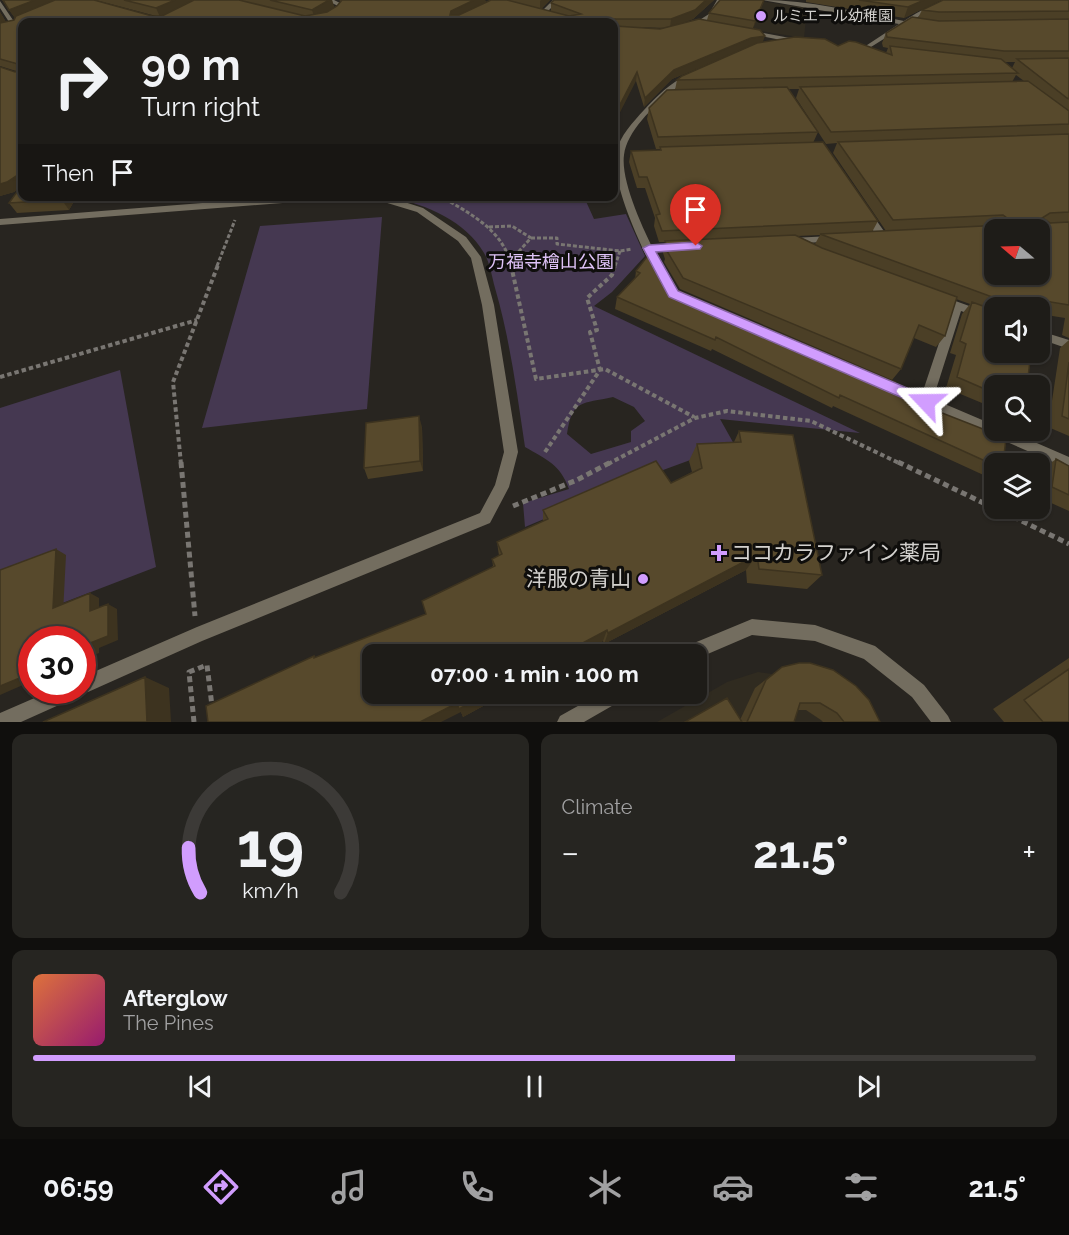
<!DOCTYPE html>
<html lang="en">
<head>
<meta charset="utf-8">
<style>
  :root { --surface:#1e1c18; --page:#262521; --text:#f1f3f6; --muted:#a1a1a2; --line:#3c3a37; --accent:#d19dfe }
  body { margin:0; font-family:Raleway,"Noto Sans JP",sans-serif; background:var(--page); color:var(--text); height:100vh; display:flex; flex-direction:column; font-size:22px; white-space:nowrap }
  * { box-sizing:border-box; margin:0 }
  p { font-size:20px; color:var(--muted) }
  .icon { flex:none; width:33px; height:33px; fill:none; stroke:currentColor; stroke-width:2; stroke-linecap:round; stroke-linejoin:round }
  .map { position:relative; height:722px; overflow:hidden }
  .side { display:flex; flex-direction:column; gap:12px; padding:12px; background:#100f0d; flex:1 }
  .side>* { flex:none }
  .top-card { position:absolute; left:18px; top:18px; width:600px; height:183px; border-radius:12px; box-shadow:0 2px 4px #0004,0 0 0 2px var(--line); background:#1e1c18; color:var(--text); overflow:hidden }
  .needle { width:39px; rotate:289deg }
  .controls { position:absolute; left:984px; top:219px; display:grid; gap:12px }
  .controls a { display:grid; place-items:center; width:66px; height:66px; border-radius:12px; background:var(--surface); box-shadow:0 2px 4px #0004,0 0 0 2px var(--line); font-size:30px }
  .speed { position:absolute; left:18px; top:626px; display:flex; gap:12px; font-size:30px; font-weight:700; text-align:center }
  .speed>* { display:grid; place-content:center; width:78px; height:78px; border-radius:50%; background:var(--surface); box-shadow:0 2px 4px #0004,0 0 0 2px var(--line); line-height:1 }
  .speed .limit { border:9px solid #d22; background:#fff; color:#111 }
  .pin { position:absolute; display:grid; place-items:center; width:51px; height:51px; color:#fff; margin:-62px -26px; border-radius:50% 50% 50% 0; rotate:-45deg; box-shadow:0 0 6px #0007 }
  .pin .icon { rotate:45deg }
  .me { position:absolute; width:66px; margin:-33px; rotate:293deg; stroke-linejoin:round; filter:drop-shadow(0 0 4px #0008) }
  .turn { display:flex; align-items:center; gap:21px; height:126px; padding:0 24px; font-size:27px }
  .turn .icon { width:78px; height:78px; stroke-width:2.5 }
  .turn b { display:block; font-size:42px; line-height:51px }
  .then { display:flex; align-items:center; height:57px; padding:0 24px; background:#0003; gap:12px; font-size:22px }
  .big { font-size:45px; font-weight:700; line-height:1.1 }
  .side .widget { flex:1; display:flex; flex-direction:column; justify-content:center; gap:9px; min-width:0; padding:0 21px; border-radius:12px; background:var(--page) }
  .side .dial { align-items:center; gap:0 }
  .dial svg { height:156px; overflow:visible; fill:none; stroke:var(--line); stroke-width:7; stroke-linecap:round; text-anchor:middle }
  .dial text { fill:var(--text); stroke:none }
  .song { display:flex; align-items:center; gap:18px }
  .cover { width:72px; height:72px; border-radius:9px; background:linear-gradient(135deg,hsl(20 70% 55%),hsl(320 70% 35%)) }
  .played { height:6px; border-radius:3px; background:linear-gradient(90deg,var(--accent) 70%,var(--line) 70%) }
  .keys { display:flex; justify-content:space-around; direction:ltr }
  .heat { display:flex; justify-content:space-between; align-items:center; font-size:33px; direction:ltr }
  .side .tiles { flex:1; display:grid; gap:12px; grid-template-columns:1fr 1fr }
  .widget:last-child { grid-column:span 2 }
  .trip { position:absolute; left:362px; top:644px; width:345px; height:60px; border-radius:12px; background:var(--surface); box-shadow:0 2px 4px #0004,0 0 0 2px var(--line); font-weight:700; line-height:60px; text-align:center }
  .tabs { display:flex; height:96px; justify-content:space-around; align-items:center; background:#0c0b0a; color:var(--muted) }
  .tabs .icon { width:42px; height:42px }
  .tabs .current { color:var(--accent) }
  .tabs b { font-size:27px; color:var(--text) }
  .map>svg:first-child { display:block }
</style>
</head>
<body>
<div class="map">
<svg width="1069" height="722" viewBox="0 0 1069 722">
  <rect width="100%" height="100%" fill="#282520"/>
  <path fill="#302b20" d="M751 0 807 8 804 38 717 24Z
    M758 672 810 680 875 722H657L727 682Z"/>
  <path fill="#453851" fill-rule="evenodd" d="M392 197H584L594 219 626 214 645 256 612 292 594 306 860 433 720 419 734 444 644 477 525 527 523 503 569 489C560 464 547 460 525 447 517 394 510 339 495 288 492 277 490 263 484 253 466 221 426 205 392 197ZM613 397 634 407 645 421 631 431V442L591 454 567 434C572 399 582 404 613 397Z
    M382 217 367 409 202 428 260 226Z
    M120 370 156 567 0 627V408Z"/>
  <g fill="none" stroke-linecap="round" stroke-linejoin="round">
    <path stroke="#797672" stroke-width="3" stroke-dasharray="4 2" stroke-linecap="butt" d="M440 196C469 213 504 230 511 266
      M489 227 512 226 531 238 511 260
      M531 238H557V244L620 251 632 249
      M217 266 235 220
      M615 266 620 251"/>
    <path stroke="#797672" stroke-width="4" stroke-dasharray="4.5 3" stroke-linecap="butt" d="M511 265 536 379 605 369 694 417
      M0 377 197 320
      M545 452 600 370 590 332 597 330 587 298 612 275 615 265
      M181 464 173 382 218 265
      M608 464 695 418 727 411 811 421 901 464"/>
    <path stroke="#797672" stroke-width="5" stroke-dasharray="6 4" stroke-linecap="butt" d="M181 462 195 616
      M898 462 994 508
      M513 506 577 480 611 462
      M995 508 1069 544
      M194 722 189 672 207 665 212 706"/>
    <path fill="#736d5f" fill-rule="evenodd" d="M326 0H334L344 5C339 14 324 22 314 22L336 8 338 6Z
      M553 0H559L544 15H540V13Z
      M717 0H723C716 12 705 28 690 28V26L709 14Z
      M762 0C809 0 857 12 904 21 919 11 938 0 956 0L922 14 911 22 919 24V26L906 25 863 52 860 50 861 49 899 24Z
      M0 1 15 23 22 25V29L11 25 0 8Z
      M747 30 801 40 804 42 801 44 745 33V31Z
      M687 75 694 77C687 82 678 86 671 92 653 107 627 131 624 155 620 184 649 242 663 268L658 272 654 271C640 245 610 180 616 152 620 136 633 122 644 110 657 96 670 83 687 75Z
      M291 196H386L423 208 466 237 481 257 494 305 518 452 509 487 490 523 202 641 88 692 80 694 79 696 21 722H0V713L53 690H82V677L197 627 480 513 495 485 504 452 482 305 471 258 458 241 417 212 384 202 355 200 308 201 0 225V219Z
      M866 209 869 210 886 234V238H878L861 212Z
      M831 236 835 237V241L792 244 787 241 792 238Z
      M939 295 994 315V323L961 311 933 399 994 425V430H1007L1069 457V469L876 385 874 382 876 379 880 377 922 394 951 307 935 302 934 299 935 296Z
      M1040 331 1069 340V349L1040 339Z"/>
    <path fill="#736d5f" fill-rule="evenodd" d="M752 619 815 625 875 646 924 685 948 716 951 722H931L912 697 864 659 815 641 752 635 696 659V654H680L682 648Z
      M601 693H627L624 699 584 722H557L560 716Z"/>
  </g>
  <path fill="#4b3f26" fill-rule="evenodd" d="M2 0H94L152 16H156L95 0H332L334 7 325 12 337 6 341 1 339 0H485L486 2 491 0H550L541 9 551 11V3L554 0H714L693 19 679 24 707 20 709 13 720 0H764L753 28 763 42 838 46 886 53 888 48 883 47 882 43 886 33 918 18 922 10 1069 0V110H1068L1069 111V338L1062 335 1065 318 1040 314V308H994V408L946 388 956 355 950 353 962 314 970 304 956 299 945 336 936 347 914 338 901 369 892 380 680 289 664 262 665 259 663 253 665 242H659L654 226 655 218 645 188H637L629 162 631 151 660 150V149H656L647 119 649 108 675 90 677 80 749 47 672 79 644 107 636 81 614 22H22L77 196 69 210 17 213 9 203 20 188 14 192 0 196V67L15 72 16 71 0 66V12L6 22 14 20 15 18ZM630 27 667 28 660 29ZM1004 62H1015L1012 68ZM1016 75 1024 81 1012 82ZM788 89H799L796 98 826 144 837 143 833 153 886 231 872 232 878 221 813 143 818 132ZM820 235 815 244 797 236Z
    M806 0H941L904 18 806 2Z
    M138 196H206L205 200 155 202 151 197 138 198Z
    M636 271 891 393 994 464V475L990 478 833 406 832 408 712 349 711 351 615 309 617 297 635 279Z
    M1069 340V436L1048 427 1060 348Z
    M422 427 423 471 368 479 364 468Z
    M739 431 822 575 807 589 747 583 746 570 604 644 603 641 579 654H372V693H507L463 717 461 712 208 722 314 656 316 658 426 614 493 566 492 559 499 556 497 542 543 521V510L671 483 692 472 689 461 697 444 734 442Z
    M1056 459 1069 466V511L1040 498V487L1042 470Z
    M1069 658V722H1004L993 709Z
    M782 667 880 722H823L821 720 806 710H798L794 722H685L740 720 755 688Z"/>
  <path fill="#3d331f" d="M35 0H61L15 18 9 10Z
    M175 0H197L160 17 156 8Z
    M329 0H332L334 7 315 19 312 10Z
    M474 0H485L486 3 452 20 450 15 451 11Z
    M541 0H550L540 10V1Z
    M706 0H714L693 19 670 28 671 19Z
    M764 0 753 29 755 21Z
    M924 0H941L904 18 908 7Z
    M0 12 6 22 0 25Z
    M765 36 762 44 748 47 672 79 644 107 645 98 674 70 751 38Z
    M637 72 636 81 614 124V116Z
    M19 174 22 178V190L20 188 14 192 0 196V184Z
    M64 196H77L69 210 62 200Z
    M419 416 422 427 423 471 420 461Z
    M56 549 66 555 63 613 53 608Z
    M757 555 746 570 604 644 608 633Z
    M90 593 99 598V616L90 611Z
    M108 604 117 609 118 640 99 648V653L82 660V652L90 643Z
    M607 630 603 641 579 654H562Z
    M32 673V681L0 695V686Z
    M145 677 169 688 171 722H147Z
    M489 693H507L463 717 461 712 441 722H420L457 703Z"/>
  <path fill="#57492c" stroke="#3d331f" stroke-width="1.5" fill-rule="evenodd" d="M3 0H35L9 10Z
    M55 0H94L152 16H162L194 0H239L305 16 327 12 337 6 342 0H474L451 11 450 15H459L491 0H507L569 16 581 14 551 3 554 0H706L695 10 671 19H613L615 26 660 29 699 19 760 30 765 36 751 38 674 70 645 98 637 72 614 116V22H22V178L14 180 19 174 7 182 0 184V67L15 72 18 70V64L0 59V23L14 20 16 16Z
    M124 0H175L156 8Z
    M270 0H329L312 10Z
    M720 0H764L755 21 709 13Z
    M859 0H924L908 7Z
    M943 0H1069V11L939 12 922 10Z
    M912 17 939 21 1069 19V51H1004L887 37 886 33Z
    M795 37 825 39 838 46 849 41 856 42 892 55 890 46 1001 59 1018 73 677 80 682 76 757 43Z
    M1069 58V99L1067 98 1017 59Z
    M1028 81 1069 111V124L831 132 800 87Z
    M787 87 818 132 658 137 649 108 667 90Z
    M1069 134V212L1050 213 1042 218 1050 223 1069 222V305L1039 300 1038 308H1006V302L820 234 1003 225 1007 218 1003 215 893 220 838 142ZM994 230H1040V274H994Z
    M823 142 878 221 662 231 656 215 660 214 647 177H639L631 151 661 150 660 147Z
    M22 185V196H64L62 200 9 203Z
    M795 235 822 248 957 297 945 336 919 325 901 369 683 278 667 251 668 250 665 241Z
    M650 253 672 288 895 382 891 393 1006 438 1003 464H994V465L840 395 839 398 716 337 715 340 617 297 640 273 636 271Z
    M972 302 994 310V352H1031L1027 386H994V393L957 377 966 344 960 341Z
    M1069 362V419L1062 416Z
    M419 416 420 461 364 468 366 423Z
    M739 431 793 435 822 575 759 569 757 555 608 633 607 630 562 654H372V693H489L459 709 457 703 420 722H208L206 706 314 656V658L426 614 422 601 495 566 492 559 502 554 497 542 548 519 543 510 656 461 671 483 702 468 697 444 741 442Z
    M1056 459 1069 466V495L1052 487Z
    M56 549 53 608 90 593V611L108 604V636L90 643 89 649 82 652V639H32V673L0 686V570Z
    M799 663H810L833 670 856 686 869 700 880 722H844L837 713 820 703H800L794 722H747L766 680 782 667Z
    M1069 669V722H1043L1024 700Z
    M145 677 147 722H43Z
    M727 698 742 722H685Z"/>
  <path fill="#d19dfe" stroke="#8866a5" stroke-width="1.5" d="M696 242 702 246 700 249 656 252 678 291 931 398 933 402 931 406H921L669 297 643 248 649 245Z"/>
  <g fill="#d19dfe" stroke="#0f0e0c" stroke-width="2">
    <circle cx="761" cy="16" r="6"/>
    <path d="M716 544h6v6h6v6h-6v6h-6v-6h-6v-6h6z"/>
    <circle cx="643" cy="579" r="6"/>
  </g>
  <g text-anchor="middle" stroke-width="6" stroke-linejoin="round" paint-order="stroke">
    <g font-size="15" fill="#d3d1ce" stroke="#0f0e0c" text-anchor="start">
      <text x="773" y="21">ルミエール幼稚園</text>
    </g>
    <g font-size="18" fill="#dfc3f8" stroke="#0f0e0c">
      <text x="551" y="268">万福寺檜山公園</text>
    </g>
    <g font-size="21" fill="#d3d1ce" stroke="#0f0e0c" text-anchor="start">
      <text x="731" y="560">ココカラファイン薬局</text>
      <text x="631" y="586" text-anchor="end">洋服の青山</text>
    </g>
  </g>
</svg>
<div class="controls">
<a><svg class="needle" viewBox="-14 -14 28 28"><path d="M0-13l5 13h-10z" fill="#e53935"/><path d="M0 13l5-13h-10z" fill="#a1a1a2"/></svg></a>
<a><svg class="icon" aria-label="sound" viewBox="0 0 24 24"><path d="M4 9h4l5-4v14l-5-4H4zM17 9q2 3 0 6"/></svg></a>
<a><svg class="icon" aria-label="search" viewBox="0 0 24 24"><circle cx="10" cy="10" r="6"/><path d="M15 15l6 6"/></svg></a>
<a><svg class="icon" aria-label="layers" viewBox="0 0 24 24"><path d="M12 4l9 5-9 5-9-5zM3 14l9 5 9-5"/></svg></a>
</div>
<div class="speed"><div class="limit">30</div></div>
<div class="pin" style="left:696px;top:246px;background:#d93025"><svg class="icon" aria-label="arrive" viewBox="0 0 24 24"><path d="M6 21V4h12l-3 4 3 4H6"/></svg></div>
<svg class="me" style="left:926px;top:402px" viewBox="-20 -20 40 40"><path d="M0-17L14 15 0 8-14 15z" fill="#d19dfe" stroke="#fff" stroke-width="4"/></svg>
<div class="trip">07:00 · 1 min · 100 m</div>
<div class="top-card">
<div class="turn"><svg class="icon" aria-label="right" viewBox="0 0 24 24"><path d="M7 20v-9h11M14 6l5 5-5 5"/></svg><div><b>90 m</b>Turn right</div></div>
<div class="then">Then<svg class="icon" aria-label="arrive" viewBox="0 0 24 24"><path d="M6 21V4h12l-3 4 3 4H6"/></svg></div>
</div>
</div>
<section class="side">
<div class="tiles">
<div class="widget dial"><svg viewBox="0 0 100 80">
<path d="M14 69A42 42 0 1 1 86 69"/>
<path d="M14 69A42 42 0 0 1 8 46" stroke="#d19dfe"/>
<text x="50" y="56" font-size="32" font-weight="700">19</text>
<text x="50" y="72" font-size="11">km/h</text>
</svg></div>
<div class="widget"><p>Climate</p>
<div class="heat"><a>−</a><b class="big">21.5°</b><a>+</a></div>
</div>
<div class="widget">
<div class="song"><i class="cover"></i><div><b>Afterglow</b><p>The Pines</p></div></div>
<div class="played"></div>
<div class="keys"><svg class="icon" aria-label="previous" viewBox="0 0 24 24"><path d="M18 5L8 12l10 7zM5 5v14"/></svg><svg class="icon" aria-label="pause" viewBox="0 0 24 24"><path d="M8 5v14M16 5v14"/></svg><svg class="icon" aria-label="next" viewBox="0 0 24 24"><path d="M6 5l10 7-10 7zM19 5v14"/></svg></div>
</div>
</div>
</section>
<nav class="tabs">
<b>06:59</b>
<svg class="icon current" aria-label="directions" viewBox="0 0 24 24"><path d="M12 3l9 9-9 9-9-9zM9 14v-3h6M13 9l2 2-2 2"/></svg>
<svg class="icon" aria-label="music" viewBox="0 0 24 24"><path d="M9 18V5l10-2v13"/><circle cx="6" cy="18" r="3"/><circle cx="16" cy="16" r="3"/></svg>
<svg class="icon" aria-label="phone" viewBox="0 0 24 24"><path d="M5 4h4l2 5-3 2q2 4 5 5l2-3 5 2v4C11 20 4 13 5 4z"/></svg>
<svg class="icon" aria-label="climate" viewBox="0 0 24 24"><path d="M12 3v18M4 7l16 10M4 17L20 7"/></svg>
<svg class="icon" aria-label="car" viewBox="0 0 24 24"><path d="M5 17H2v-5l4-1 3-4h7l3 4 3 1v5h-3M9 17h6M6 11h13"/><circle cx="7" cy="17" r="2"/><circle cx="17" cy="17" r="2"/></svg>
<svg class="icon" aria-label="filters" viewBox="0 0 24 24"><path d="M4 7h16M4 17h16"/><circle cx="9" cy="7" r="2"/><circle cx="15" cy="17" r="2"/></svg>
<b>21.5°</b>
</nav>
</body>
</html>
